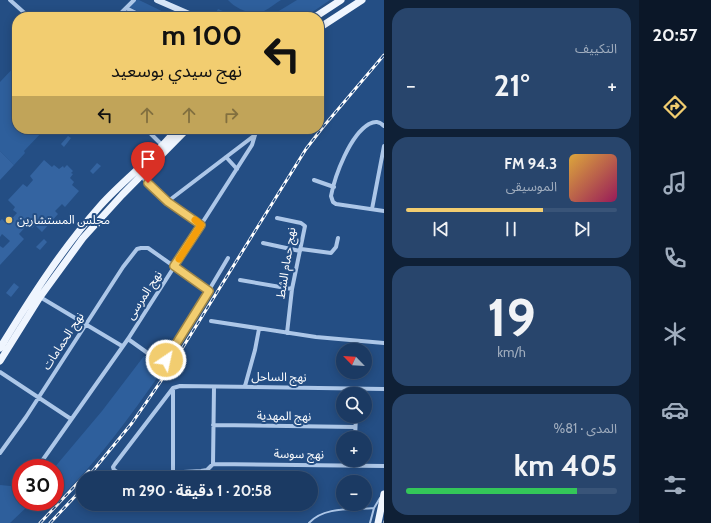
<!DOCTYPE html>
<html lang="ar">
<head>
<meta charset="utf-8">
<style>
  :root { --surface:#1b3a63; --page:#28456c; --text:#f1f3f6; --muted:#a0adbe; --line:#395478; --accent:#f2cd70 }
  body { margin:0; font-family:Cabin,"Noto Sans Arabic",sans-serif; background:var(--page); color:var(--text); direction:rtl; height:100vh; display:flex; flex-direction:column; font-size:15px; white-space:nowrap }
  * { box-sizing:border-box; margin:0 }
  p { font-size:13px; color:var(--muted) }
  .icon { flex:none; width:22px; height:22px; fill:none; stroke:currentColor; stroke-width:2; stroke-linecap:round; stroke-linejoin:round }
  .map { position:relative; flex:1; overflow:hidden; direction:ltr }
  .drawer { display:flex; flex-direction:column; gap:8px; padding:8px; background:#0f2036; width:255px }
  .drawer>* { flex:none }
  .guide { position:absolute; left:12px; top:12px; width:312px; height:122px; border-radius:16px; box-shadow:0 2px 10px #0003,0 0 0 1px var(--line); direction:rtl; background:#f2cd70; color:#111; overflow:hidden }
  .needle { width:26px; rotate:295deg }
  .buttons { position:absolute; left:336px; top:343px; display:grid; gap:8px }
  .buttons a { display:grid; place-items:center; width:36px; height:36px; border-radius:50%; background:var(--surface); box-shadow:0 2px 10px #0003,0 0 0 1px var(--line); font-size:20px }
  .speed { position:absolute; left:12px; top:459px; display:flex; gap:8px; font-size:20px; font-weight:700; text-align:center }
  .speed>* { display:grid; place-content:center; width:52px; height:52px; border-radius:50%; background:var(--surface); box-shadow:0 2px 10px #0003,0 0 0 1px var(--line); line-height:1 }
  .speed .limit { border:6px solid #d22; background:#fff; color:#111 }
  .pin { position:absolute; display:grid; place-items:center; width:34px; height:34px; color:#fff; margin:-41px -17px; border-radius:50% 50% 50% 0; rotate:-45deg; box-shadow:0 0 4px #0007 }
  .pin .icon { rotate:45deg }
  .me { position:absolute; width:44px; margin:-22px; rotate:34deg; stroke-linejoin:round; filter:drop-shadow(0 0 3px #0008) }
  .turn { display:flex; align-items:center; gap:14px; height:84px; padding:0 16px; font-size:18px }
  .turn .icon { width:52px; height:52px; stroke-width:2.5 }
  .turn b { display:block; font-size:28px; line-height:34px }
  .lanes { display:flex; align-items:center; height:38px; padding:0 16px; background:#0003; justify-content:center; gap:20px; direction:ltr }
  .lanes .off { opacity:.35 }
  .big { font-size:30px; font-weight:700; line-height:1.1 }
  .drawer .tile { flex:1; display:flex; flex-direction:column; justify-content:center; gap:6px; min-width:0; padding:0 14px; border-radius:16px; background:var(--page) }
  .drawer .dial { align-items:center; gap:0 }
  .dial b { font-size:52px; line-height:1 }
  .song { display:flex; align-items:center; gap:12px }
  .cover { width:48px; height:48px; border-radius:6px; background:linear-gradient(135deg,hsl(40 70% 55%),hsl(330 70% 35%)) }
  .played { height:4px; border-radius:2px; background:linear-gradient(90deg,var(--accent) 65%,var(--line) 65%) }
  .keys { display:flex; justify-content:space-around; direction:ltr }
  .heat { display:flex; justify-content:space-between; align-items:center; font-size:22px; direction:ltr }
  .charge { height:6px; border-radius:3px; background:linear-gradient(90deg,#34c759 81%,var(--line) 0) }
  .trip { position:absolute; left:76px; top:471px; width:242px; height:40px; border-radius:20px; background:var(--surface); box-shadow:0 2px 10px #0003,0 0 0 1px var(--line); font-weight:700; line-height:40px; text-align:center; direction:rtl }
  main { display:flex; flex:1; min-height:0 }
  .dock { display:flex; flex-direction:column; width:72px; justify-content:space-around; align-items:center; background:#0b1728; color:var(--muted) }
  .dock .icon { width:28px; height:28px }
  .dock .on { color:var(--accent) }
  .dock b { font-size:18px; color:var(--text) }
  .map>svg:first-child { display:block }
</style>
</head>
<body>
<main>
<nav class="dock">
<b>20:57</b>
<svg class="icon on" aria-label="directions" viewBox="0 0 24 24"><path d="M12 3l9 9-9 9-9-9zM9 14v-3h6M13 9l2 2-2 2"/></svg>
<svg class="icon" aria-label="music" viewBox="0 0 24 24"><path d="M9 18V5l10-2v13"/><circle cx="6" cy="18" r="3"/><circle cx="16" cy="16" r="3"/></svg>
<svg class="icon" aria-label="phone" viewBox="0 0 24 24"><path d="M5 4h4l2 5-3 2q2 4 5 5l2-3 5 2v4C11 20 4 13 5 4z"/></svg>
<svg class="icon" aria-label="climate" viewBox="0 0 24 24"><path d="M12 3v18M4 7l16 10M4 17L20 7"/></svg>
<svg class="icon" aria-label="car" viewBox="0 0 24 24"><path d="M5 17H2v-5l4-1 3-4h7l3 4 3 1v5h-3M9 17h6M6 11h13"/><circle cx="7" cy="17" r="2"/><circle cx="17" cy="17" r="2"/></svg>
<svg class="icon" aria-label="filters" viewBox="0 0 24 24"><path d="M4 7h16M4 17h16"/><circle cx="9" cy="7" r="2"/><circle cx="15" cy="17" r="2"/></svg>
</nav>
<section class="drawer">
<div class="tile"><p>التكييف</p>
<div class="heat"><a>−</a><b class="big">21°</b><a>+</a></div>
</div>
<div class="tile">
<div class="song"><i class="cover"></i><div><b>94.3 FM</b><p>الموسيقى</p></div></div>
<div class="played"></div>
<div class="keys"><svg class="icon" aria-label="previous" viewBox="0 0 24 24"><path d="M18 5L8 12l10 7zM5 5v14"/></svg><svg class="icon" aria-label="pause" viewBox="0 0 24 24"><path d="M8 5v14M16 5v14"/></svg><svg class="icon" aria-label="next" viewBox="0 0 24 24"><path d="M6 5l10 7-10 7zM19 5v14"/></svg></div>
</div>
<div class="tile dial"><b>19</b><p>km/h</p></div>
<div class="tile"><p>المدى · 81%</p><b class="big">405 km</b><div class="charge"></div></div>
</section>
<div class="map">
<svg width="384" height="523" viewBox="0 0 384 523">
  <rect width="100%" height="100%" fill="#244e84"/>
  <path fill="#2e5f9c" d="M134 0H139L174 17H149L129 7Z
    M228 0H281C276 3 270 8 264 11 252 16 236 9 228 0Z
    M297 0H330L305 17H269Z
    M218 9 237 17H215L214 16Z
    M17 64V129H45L24 151 25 153 14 165 0 151V82Z
    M144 356 164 368C130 417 96 464 53 505L49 502H55V468H54L102 411Z
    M0 485 21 487V502H32L10 523H0Z"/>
  <path fill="#3464a1" d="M68 136 71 138 64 147 61 144Z
    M0 151 14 165 0 180Z
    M44 160 52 167 54 165 59 169 63 166 64 168 67 165 73 171 71 173 73 174 70 178 74 182 72 185 79 191 65 207 62 204 55 211 58 214 42 232 35 225 32 228 28 224 19 234 24 239 0 265V246L3 248 10 241 2 234 0 237V221L2 219 7 224 17 213 13 210 15 207 8 200 23 184 27 187 33 180 30 176Z
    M97 163 101 166 93 174 90 171Z
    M44 239 47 242 40 250 36 247Z
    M14 283 19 287 11 297 6 293Z"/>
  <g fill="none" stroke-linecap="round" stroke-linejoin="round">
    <path stroke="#adc7e8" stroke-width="2" d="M206 17 208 13
      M309 523C324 506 353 510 374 508
      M370 523 374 508 380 498"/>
    <path stroke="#adc7e8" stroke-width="4" d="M10 0 29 17
      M126 8 144 17
      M117 17 134 0
      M384 126C379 121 375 121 369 124 350 135 335 175 331 196L333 202 336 204 384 211
      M146 129 163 146
      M226 157 237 169
      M141 176 167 202 201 225
      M314 180 334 187
      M167 202 255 135
      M372 209 384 146
      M277 218 301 223 305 226 292 289 287 333
      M263 243 300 251
      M301 249 331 253 336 247 338 238
      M240 280 292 289
      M40 297 122 346
      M211 321 316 337 384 343
      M128 339 156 359 165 360 196 312 228 258
      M0 372 71 419
      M245 386 255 350 259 329
      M173 388 115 464 113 467 114 470 117 472 148 474 201 471 207 470 213 464 214 387
      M173 388 180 386 384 389
      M213 425 355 427
      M355 438 356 416
      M0 453 26 417 123 267 137 249 141 248H148L209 291
      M213 464 384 466
      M37 468 128 339 252 145 255 135 251 129
      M173 473V388"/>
    <path stroke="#d7e5f7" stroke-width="6" d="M157 0 196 17"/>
    <path stroke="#eff5fe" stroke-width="7" d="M315 17 341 0
      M319 28 362 0
      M0 348C30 299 61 250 100 206 124 179 154 158 177 129
      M0 361 40 297 83 238 122 195 187 129
      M378 523 384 494"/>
    <path stroke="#fff" stroke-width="1" d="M384 523V521"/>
    <g stroke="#fff" stroke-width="3">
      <path id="rail" d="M87 478 132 423 170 368 306 149 323 127 384 55
        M40 523 89 471
        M50 523 83 488"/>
    </g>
    <use href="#rail" stroke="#244e84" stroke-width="1.5" stroke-dasharray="4.5" stroke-linecap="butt"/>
  </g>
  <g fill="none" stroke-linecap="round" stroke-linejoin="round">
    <g stroke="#9d8549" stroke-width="10">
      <path id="route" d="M148 183 168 202 201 225 174 266 209 291 166 360"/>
    </g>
    <use href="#route" stroke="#f2cd70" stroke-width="7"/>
    <path stroke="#f59e0b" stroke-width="7" d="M179 259 201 225 195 220"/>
  </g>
  <circle fill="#f2cd70" stroke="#244e84" stroke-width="1.5" cx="9" cy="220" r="4"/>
  <g text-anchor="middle" stroke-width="4" stroke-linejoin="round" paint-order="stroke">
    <g font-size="12" fill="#fff" stroke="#244e84" text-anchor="start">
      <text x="17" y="224">مجلس المستشارين</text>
    </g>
    <g font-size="12" fill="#fff" stroke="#244e84">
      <text transform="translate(286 263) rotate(-81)" y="4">نهج حمام الشط</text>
      <text transform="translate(144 295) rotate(-57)" y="4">نهج المرسى</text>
      <text transform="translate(63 341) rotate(-57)" y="4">نهج الحمامات</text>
      <text transform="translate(279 377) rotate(1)" y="4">نهج الساحل</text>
      <text transform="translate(284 416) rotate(1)" y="4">نهج المهدية</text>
      <text transform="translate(299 454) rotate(1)" y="4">نهج سوسة</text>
    </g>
  </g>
</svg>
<div class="buttons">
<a><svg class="needle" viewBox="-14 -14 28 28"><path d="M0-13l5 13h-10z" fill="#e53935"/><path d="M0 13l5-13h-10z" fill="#a0adbe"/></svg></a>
<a><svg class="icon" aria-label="search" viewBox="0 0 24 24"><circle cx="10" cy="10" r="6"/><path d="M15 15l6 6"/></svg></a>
<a>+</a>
<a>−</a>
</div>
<div class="speed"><div class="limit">30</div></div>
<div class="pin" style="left:148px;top:183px;background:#d93025"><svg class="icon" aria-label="arrive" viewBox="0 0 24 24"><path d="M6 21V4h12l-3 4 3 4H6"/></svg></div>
<svg class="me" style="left:166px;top:360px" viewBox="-20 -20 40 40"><circle r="17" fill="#f2cd70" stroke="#fff" stroke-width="3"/><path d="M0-11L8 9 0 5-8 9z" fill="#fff"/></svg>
<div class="trip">20:58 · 1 دقيقة · 290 m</div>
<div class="guide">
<div class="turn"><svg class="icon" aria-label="left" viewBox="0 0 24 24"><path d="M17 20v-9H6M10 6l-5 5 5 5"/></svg><div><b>100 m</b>نهج سيدي بوسعيد</div></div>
<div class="lanes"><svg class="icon" aria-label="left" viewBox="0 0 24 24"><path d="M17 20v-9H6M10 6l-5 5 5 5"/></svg><svg class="icon off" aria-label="ahead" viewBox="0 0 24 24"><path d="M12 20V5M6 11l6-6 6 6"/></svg><svg class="icon off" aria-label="ahead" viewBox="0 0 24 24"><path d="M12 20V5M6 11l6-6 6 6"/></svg><svg class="icon off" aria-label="right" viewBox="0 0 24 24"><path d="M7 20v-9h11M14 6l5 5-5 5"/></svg></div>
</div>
</div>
</main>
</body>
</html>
